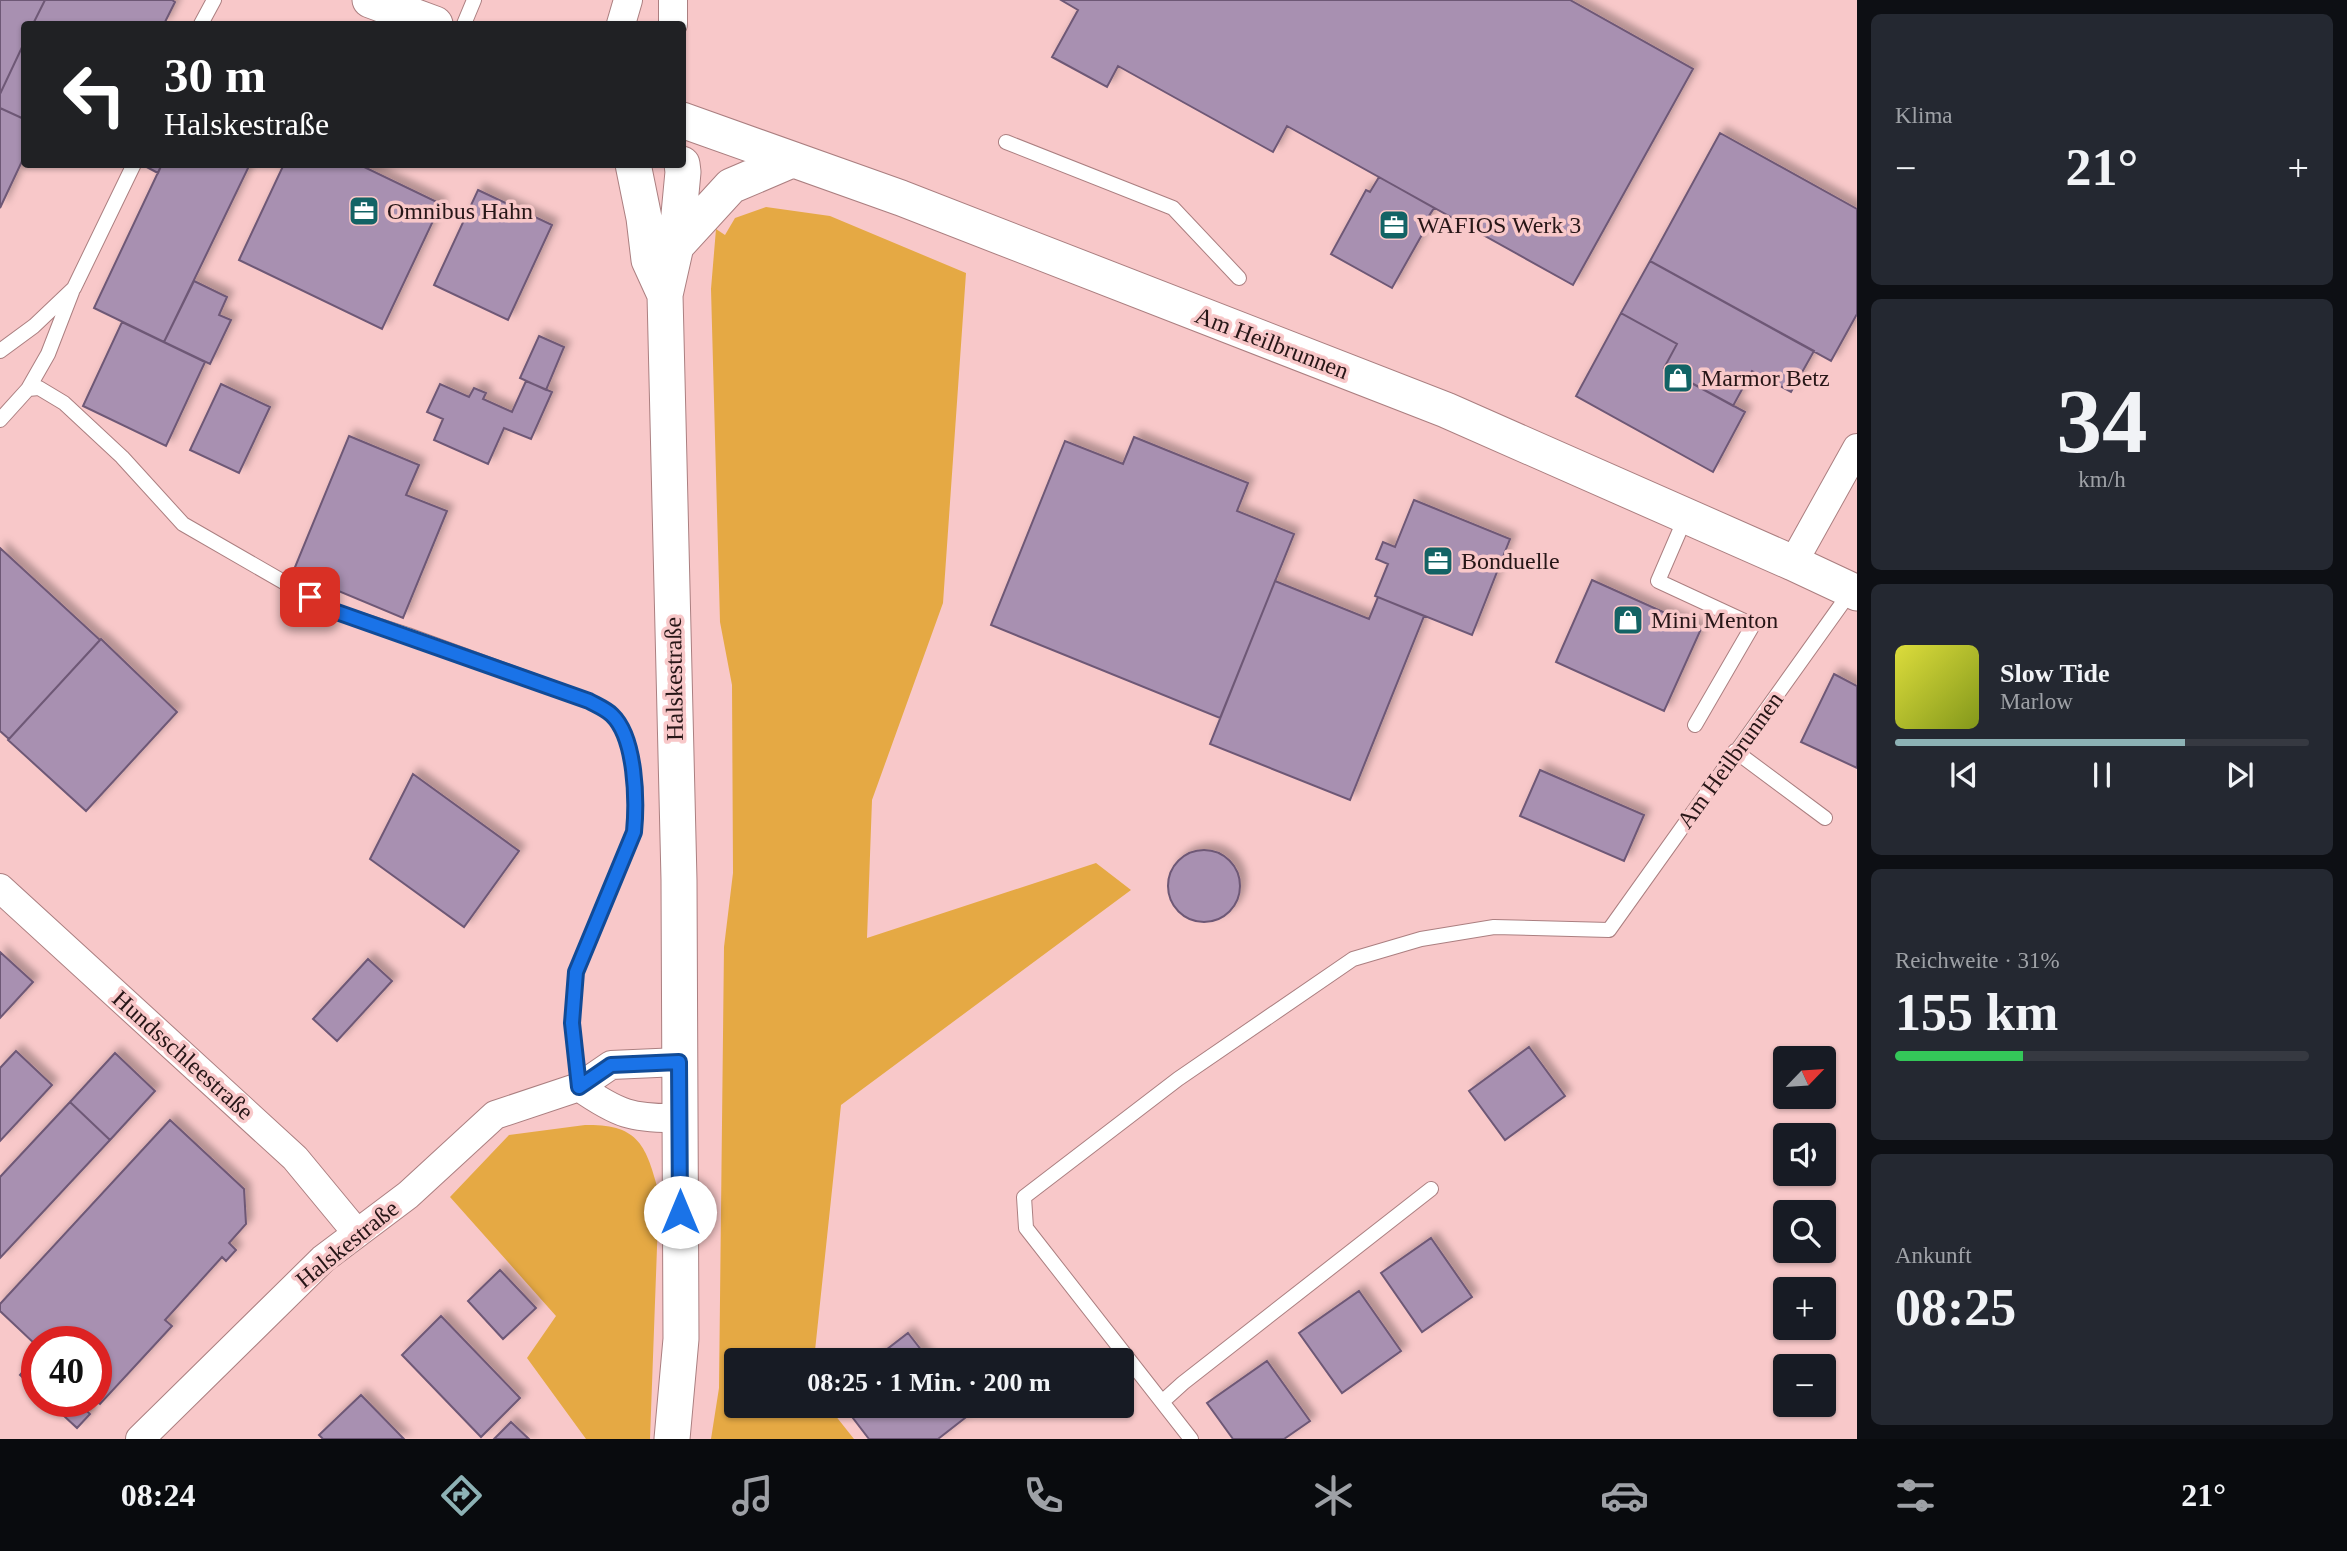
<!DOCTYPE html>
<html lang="de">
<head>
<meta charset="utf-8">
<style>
  :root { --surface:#171b24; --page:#242831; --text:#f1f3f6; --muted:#9ea1a6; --line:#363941; --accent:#8db2b5 }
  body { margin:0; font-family:Georgia,serif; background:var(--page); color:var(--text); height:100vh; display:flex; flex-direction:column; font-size:26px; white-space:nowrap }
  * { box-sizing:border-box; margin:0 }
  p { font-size:23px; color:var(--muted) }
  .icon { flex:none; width:38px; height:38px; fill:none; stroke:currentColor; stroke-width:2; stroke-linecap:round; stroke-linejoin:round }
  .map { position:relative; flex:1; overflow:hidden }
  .side { display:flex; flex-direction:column; gap:14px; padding:14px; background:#0d0f14; width:490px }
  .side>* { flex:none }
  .banner { position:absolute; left:21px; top:21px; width:665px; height:147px; border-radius:7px; box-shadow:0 2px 5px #0004; background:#202124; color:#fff; overflow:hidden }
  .needle { width:46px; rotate:65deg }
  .controls { position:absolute; left:1773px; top:1046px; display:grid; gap:14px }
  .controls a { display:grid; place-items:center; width:63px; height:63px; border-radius:7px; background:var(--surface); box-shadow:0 2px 5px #0004; font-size:35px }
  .speed { position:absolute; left:21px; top:1326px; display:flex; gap:14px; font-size:35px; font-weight:700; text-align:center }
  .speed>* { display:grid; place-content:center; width:91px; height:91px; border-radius:50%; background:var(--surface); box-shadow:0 2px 5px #0004; line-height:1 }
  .speed .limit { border:10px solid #d22; background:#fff; color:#111 }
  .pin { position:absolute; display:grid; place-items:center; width:60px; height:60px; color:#fff; margin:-30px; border-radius:14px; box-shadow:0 4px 10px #0006 }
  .me { position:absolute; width:77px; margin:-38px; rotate:0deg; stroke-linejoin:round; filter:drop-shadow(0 0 5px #0008) }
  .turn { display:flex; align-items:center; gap:24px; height:147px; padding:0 28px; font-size:32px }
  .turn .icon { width:91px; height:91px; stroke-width:2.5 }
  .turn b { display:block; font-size:49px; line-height:60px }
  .big { font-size:52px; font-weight:700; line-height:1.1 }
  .side .tile { flex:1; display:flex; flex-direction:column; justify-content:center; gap:10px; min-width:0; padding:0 24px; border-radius:10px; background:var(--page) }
  .side .dial { align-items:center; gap:0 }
  .dial b { font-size:91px; line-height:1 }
  .song { display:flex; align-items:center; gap:21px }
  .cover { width:84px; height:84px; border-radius:10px; background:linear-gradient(135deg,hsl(60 70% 55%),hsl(70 70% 35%)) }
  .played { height:7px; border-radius:4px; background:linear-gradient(90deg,var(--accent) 70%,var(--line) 70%) }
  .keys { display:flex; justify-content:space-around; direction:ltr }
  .heat { display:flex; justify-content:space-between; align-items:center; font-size:38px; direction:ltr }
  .charge { height:10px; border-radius:5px; background:linear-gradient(90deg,#34c759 31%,var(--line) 0) }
  .trip { position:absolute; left:724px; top:1348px; width:410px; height:70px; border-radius:7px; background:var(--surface); box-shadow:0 2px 5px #0004; font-weight:700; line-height:70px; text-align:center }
  .tab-bar { display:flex; height:112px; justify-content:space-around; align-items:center; background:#090b0e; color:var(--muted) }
  .tab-bar .icon { width:49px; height:49px }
  .tab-bar .current { color:var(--accent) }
  .tab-bar b { font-size:32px; color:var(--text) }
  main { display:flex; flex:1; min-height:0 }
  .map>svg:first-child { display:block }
</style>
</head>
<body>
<main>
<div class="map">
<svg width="1857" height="1439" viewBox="0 0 1857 1439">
  <defs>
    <filter id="shadow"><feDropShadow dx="6" dy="-6" stdDeviation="3.5" flood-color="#0004"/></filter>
  </defs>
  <rect width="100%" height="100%" fill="#f8c8c9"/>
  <path fill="#e5a944" d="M766 207 830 216 966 273 943 603 872 800 867 938 1096 863 1131 890 841 1105 814 1360H737V1405H827L854 1439H711L719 1388 724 947 733 873 732 685 720 622 711 289 716 229 725 235 735 218Z
    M585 1125C639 1124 646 1145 659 1193L650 1439H586L527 1358 556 1316 450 1197 509 1135Z"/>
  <path fill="#a890b1" stroke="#6e5876" stroke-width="2" filter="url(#shadow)" d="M0 0H45L33 24H24V43L0 94Z
    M45 0H172L175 2 164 24H33Z
    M1061 0H1570L1693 69 1573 285 1287 126 1273 152 1118 66 1107 87 1052 57 1078 10Z
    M24 43V119L0 108V94Z
    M0 108 24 119V157L0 208Z
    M1720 133 1857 209V314L1831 361 1650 261Z
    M141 164H162L158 173Z
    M162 164H250L164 342 94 308Z
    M284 164H358L441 204 382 329 239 260Z
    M1379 177 1434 208 1425 222 1428 224 1392 288 1331 254 1366 190 1370 192Z
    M478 190 552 225 508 320 434 285Z
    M1650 261 1814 351 1791 392 1752 371 1733 406 1664 368 1677 344 1621 313Z
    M194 281 227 297 219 315 231 320 210 364 164 342Z
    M1621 313 1677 344 1664 368 1745 412 1713 472 1576 396Z
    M122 322 205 362 166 446 83 406Z
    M539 336 564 347 546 390 520 378Z
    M526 381 552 392 531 439 504 428 488 464 434 440 443 419 427 412 440 384 469 397 474 388 486 393 483 399 512 412Z
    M221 384 270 407 239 473 190 450Z
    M349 436 419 465 406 495 447 511 403 618 293 572Z
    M1134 437 1248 483 1237 511 1294 534 1220 718 991 625 1065 441 1123 464Z
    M1414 500 1510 539 1472 635 1375 596 1388 564 1376 559 1383 542 1395 547Z
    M0 548 100 640 9 739 0 731Z
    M1592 580 1701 629 1664 711 1556 662Z
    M1275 581 1369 619 1378 597 1424 616 1350 800 1210 744Z
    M101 639 177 712 86 811 8 740Z
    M1834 674 1857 686V768L1801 742Z
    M1540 770 1644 815 1624 861 1520 816Z
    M413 774 519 851 464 927 370 859Z
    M1168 886a36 36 0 1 1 72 0a36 36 0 1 1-72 0Z
    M0 952 33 982 0 1018Z
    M368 959 392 981 337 1041 313 1019Z
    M1529 1047 1565 1096 1505 1140 1469 1091Z
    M16 1051 52 1085 0 1141V1068Z
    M115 1053 155 1091 110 1140 70 1102Z
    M70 1102 110 1140 0 1258V1177Z
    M170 1120 244 1189 246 1224 229 1243 236 1250 226 1261 222 1257 165 1320 172 1326 100 1404 96 1401V1342H37V1346L0 1311V1304Z
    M1431 1238 1472 1297 1422 1332 1381 1273Z
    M500 1270 536 1308 503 1339 468 1301Z
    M1359 1291 1401 1351 1342 1393 1299 1333Z
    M441 1316 520 1398 481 1437 402 1355Z
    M908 1333 929 1360H873Z
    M33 1360 37 1364V1391L20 1375Z
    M1267 1361 1310 1421 1284 1439H1233L1207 1403Z
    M361 1395 404 1439H323L319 1435Z
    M49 1402H77L90 1414 77 1428Z
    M843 1405H964L970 1414 938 1439H869Z
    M511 1422 529 1439H494Z"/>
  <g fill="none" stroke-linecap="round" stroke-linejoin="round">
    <g stroke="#ab7f80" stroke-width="16">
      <path id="service" d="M201 24 214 0
        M464 24 474 0
        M1006 142 1173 208 1239 278
        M0 351 34 326 74 288 134 164
        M28 389 39 388 64 403 122 457 183 524 334 611 408 635 589 701C596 705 606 709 612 715 636 738 637 801 634 832L576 973 572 1023 579 1087
        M0 420 28 389 48 354 72 292
        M1686 516 1658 581 1753 625 1695 725
        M1735 751 1825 818
        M1162 1402 1183 1383 1431 1189
        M1191 1439 1026 1228 1024 1197 1178 1079 1353 959 1421 939 1494 927 1609 930 1851 591"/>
    </g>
    <g stroke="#ab7f80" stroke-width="30">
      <path id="minor" d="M621 24 628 0
        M673 24V0
        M1793 563 1857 448
        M0 888 295 1158 357 1233
        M579 1087C618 1114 632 1119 679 1118
        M140 1439 323 1259 408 1195 495 1115 579 1087 611 1065 679 1062"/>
    </g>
    <g stroke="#ab7f80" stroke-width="37">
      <path id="tertiary" d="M370 0 435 24
        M682 120 901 198 1446 410 1793 563 1857 593
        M633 164 644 218 649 260 665 295
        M676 246 731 186 792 160
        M672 1439 681 1339 679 880 665 295 676 246 683 172 682 164"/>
    </g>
    <use href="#service" stroke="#fff" stroke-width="14"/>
    <use href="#minor" stroke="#fff" stroke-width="28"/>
    <use href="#tertiary" stroke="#fff" stroke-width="35"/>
  </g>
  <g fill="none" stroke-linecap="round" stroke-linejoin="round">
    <g stroke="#114b97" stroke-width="18">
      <path id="route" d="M310 597 334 611 589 701C596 705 606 709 612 715 636 738 637 801 634 832L576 972 572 1023 579 1087 611 1065 679 1062 680 1212"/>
    </g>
    <use href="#route" stroke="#1a73e8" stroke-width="12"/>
  </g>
  <defs>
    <g id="office-square" transform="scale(1.575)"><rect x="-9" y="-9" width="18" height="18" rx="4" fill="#136365" stroke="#f8c8c9"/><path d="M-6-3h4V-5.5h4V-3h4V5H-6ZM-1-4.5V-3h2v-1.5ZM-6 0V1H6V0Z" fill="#fff"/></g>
    <g id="shop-square" transform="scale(1.575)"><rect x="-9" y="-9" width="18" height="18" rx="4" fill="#136365" stroke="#f8c8c9"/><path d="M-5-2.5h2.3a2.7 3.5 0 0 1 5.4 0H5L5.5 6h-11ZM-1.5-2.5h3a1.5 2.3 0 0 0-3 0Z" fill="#fff"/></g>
  </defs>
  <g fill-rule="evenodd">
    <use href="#office-square" x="364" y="211"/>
    <use href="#office-square" x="1394" y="225"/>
    <use href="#shop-square" x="1678" y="378"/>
    <use href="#office-square" x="1438" y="561"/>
    <use href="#shop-square" x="1628" y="620"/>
  </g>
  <g text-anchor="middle" stroke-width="7" stroke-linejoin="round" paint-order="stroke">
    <g font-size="24" fill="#271617" stroke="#f8c8c9" text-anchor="start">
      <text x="387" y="219">Omnibus Hahn</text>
      <text x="1417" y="233">WAFIOS Werk 3</text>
      <text x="1701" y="386">Marmor Betz</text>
      <text x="1461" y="569">Bonduelle</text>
      <text x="1651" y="628">Mini Menton</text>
    </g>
    <g font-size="24" fill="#271617" stroke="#f8c8c9">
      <text transform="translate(1272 343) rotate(21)" y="8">Am Heilbrunnen</text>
      <text transform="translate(674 679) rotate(-91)" y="8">Halskestraße</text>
      <text transform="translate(1730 760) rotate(-54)" y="8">Am Heilbrunnen</text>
      <text transform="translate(183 1055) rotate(42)" y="8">Hundsschleestraße</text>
      <text transform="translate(347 1244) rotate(-39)" y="8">Halskestraße</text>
    </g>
  </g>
</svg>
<div class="controls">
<a><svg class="needle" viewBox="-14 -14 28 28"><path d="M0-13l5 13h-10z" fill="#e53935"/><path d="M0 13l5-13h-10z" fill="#9ea1a6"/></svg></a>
<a><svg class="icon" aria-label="sound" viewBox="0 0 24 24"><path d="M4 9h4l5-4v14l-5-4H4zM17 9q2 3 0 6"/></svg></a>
<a><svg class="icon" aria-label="search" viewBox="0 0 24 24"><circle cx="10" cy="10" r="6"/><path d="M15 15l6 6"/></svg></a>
<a>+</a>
<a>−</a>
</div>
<div class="speed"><div class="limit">40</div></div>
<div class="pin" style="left:310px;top:597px;background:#d93025"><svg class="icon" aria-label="arrive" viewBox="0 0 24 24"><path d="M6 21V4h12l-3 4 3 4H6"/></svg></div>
<svg class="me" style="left:680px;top:1212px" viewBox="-20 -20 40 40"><circle r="19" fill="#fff"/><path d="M0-13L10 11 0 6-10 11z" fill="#1a73e8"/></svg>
<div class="trip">08:25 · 1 Min. · 200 m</div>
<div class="banner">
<div class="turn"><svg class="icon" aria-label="left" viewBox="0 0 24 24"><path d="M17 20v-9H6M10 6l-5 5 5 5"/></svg><div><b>30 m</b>Halskestraße</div></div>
</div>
</div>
<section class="side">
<div class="tile"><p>Klima</p>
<div class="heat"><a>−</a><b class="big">21°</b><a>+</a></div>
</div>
<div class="tile dial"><b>34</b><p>km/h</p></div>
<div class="tile">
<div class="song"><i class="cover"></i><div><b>Slow Tide</b><p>Marlow</p></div></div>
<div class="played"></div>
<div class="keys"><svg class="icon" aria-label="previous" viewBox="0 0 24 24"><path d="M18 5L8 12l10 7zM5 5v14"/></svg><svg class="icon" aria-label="pause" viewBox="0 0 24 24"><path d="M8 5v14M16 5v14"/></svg><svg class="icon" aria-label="next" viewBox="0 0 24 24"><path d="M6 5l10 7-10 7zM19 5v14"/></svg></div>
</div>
<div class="tile"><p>Reichweite · 31%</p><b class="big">155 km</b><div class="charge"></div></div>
<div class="tile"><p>Ankunft</p><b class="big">08:25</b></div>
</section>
</main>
<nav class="tab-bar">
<b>08:24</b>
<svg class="icon current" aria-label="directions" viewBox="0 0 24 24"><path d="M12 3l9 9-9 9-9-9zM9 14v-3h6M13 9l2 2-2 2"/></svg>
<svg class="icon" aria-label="music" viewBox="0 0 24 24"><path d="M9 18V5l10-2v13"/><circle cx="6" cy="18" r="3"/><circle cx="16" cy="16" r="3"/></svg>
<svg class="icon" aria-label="phone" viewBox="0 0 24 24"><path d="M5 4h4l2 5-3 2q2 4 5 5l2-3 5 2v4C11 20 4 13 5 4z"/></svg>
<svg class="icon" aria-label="climate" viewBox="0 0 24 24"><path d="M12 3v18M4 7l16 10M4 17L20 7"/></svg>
<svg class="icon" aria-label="car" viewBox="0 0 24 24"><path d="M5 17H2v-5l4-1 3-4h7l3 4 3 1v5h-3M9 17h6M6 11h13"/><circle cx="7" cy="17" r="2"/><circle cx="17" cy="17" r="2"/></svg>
<svg class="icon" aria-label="filters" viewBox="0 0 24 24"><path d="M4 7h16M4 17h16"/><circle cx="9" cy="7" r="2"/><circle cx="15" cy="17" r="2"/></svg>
<b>21°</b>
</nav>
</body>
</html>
